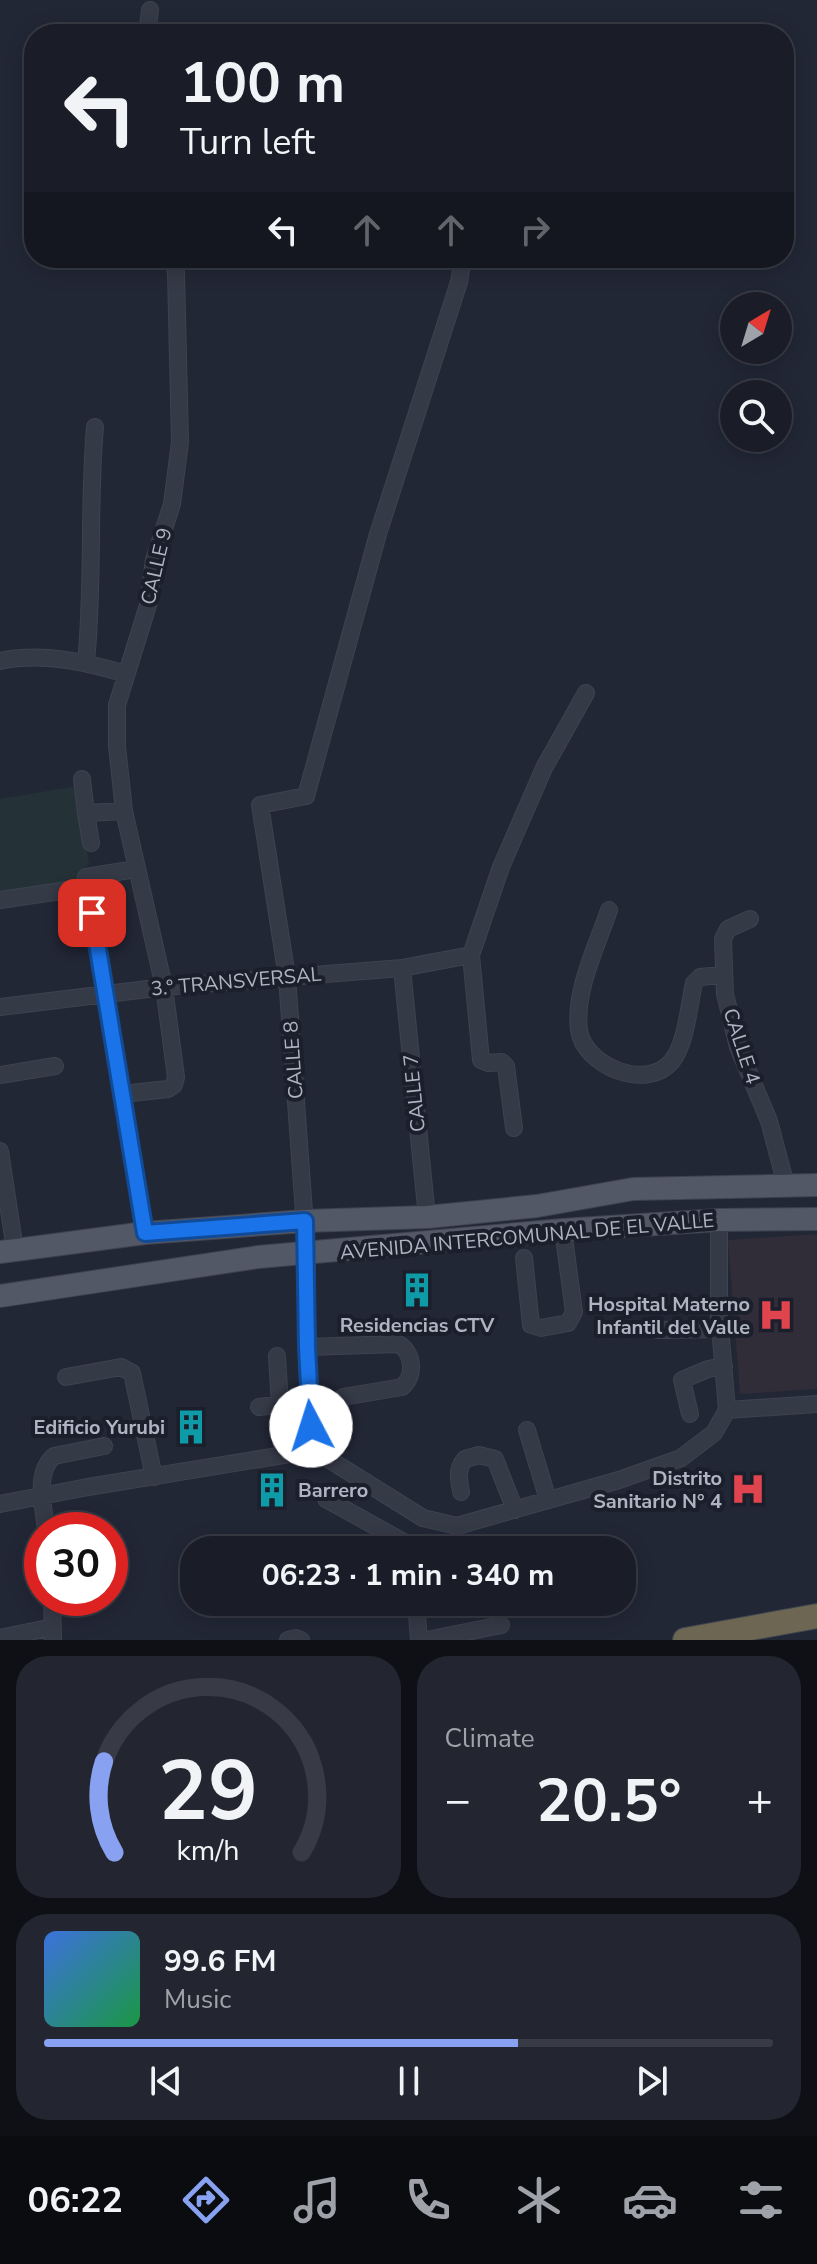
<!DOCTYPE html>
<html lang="en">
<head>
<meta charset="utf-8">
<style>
  :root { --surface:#1a1d28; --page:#232630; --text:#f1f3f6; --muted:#9fa2a8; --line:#383b45; --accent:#88a1f0 }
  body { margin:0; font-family:"Nunito Sans",sans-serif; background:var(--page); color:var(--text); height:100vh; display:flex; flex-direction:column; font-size:30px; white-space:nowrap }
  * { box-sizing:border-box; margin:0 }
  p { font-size:26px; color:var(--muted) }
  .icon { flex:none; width:44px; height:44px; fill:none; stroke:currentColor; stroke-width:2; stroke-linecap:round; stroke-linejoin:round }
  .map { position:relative; height:1640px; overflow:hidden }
  .sheet { display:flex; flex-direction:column; gap:16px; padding:16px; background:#0e1016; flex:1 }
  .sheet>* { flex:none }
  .guide { position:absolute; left:24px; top:24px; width:770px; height:244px; border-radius:32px; box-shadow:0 4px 20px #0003,0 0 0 2px var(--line); background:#1a1d28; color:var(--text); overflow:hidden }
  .needle { width:52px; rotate:38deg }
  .tools { position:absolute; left:720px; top:292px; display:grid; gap:16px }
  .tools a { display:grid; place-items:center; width:72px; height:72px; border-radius:50%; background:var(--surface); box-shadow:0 4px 20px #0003,0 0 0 2px var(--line); font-size:40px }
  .speed { position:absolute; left:24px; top:1512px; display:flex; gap:16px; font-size:40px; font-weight:700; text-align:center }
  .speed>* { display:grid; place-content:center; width:104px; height:104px; border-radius:50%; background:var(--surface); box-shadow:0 4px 20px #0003,0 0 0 2px var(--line); line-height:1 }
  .speed .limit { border:12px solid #d22; background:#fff; color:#111 }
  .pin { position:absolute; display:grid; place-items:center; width:68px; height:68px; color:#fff; margin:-34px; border-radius:16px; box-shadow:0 4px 12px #0006 }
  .me { position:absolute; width:88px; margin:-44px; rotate:355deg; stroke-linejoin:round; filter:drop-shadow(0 0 6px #0008) }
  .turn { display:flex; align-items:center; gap:28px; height:168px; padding:0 24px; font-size:36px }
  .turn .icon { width:104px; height:104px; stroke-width:2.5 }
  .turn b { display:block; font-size:56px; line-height:68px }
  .lanes { display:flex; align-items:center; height:76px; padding:0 24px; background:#0003; justify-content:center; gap:40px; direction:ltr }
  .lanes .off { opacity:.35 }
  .big { font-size:60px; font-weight:700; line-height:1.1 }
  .sheet .widget { flex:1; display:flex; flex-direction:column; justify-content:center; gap:12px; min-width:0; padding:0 28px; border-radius:32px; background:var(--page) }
  .sheet .dial { align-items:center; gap:0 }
  .dial svg { height:208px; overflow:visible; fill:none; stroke:var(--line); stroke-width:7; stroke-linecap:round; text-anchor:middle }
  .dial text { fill:var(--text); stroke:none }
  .song { display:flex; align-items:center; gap:24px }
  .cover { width:96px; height:96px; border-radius:12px; background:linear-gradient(135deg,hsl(220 70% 55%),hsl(140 70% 35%)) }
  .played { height:8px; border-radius:4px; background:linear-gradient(90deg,var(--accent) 65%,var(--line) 65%) }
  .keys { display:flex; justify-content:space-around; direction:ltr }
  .heat { display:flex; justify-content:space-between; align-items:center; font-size:44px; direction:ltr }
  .sheet .tiles { flex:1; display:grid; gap:16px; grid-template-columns:1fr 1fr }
  .widget:last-child { grid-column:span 2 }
  .trip { position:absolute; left:180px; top:1536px; width:456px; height:80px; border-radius:32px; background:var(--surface); box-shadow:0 4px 20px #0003,0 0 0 2px var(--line); font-weight:700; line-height:80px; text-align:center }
  .tabs { display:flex; height:128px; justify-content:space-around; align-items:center; background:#0a0c10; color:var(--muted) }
  .tabs .icon { width:56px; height:56px }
  .tabs .selected { color:var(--accent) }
  .tabs b { font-size:36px; color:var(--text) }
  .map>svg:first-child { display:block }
</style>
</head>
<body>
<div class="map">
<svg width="817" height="1640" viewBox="0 0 817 1640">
  <rect width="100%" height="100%" fill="#222736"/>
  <path fill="#302c38" d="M817 1234V1389L740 1394 728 1240Z"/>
  <path fill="#243237" d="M78 786 89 864 82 869 78 882 0 898V799Z"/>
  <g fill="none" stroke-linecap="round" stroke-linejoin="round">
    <g stroke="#3e4350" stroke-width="18">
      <path id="minor" d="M147 34 150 10
        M0 661C42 652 86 662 126 674
        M86 662C94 584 88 506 95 427
        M82 779 86 813
        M91 843 86 813 124 811
        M136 869 86 877 145 1233
        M0 900 88 887
        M609 910C597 946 574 991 579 1030 584 1066 647 1092 672 1061 686 1044 689 1005 694 983L700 977 723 975
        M750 919 728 929 723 939 725 994 738 1047 769 1121 786 1185
        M402 968 427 1217
        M0 1007 164 987 402 968 471 955
        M0 1075 55 1066
        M122 1094 168 1089 174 1085 176 1077 164 987 124 811 117 746V705L148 605 154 560 172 504 180 442 176 273 173 258
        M514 1128 506 1066 502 1062 488 1063 481 1060 471 955 501 867 544 768 586 693
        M0 1151 15 1250
        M719 1220V1315L727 1410
        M524 1258 531 1325 541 1328 568 1323 574 1312 563 1230
        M658 1330 721 1329
        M307 1347 398 1344C413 1351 416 1376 402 1387L343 1397
        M277 1356 280 1405 279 1429
        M66 1377 121 1367 132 1373 154 1477
        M259 1407 309 1401
        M727 1410 817 1404
        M690 1414 682 1380 708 1369 724 1366
        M527 1430 548 1500
        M314 1450 307 1347V1254L287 977 260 805 306 796 378 534 459 282 463 258
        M461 1492C459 1479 456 1470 465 1459L479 1455 495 1459 515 1510
        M326 1499 411 1546V1550
        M0 1504 88 1487 314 1450 423 1518 457 1526 619 1480 681 1458 714 1433 727 1410
        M46 1530C44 1507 34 1473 54 1456L104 1446
        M411 1546 435 1550
        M52 1598 53 1640
        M416 1602 419 1640
        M0 1638 53 1627
        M288 1640 296 1638 301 1640
        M427 1640 501 1625"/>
    </g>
    <g stroke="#3e4350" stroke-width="24">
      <path id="major" d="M0 1252 145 1233 305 1221 427 1217 537 1206 633 1189 817 1185
        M0 1296 258 1257 563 1230 719 1220 817 1219"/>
    </g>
    <g stroke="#3f4451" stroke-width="26">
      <path id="highway" d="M685 1640 817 1616"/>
    </g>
    <use href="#minor" stroke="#353a47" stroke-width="16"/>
    <use href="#major" stroke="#535867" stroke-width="22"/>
    <use href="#highway" stroke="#6c6652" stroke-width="24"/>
  </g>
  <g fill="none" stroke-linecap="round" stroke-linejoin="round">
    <g stroke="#114b97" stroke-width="20">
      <path id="route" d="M92 913 145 1233 305 1221 307 1347 311 1426"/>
    </g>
    <use href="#route" stroke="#1a73e8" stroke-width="14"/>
  </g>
  <defs>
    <g id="building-bare" transform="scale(2.76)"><path d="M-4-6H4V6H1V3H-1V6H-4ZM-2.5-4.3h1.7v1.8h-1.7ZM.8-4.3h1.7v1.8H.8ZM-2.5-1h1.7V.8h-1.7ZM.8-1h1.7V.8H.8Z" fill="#0f9aa8" stroke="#1a1f2b" stroke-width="2.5" paint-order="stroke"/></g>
    <g id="hospital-bare" transform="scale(2.76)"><path d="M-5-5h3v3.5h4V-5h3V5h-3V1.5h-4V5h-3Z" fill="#e0444e" stroke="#1a1f2b" stroke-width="2.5" paint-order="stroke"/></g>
  </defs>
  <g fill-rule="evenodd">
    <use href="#building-bare" x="417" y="1290"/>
    <use href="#hospital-bare" x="776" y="1315"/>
    <use href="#building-bare" x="191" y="1427"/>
    <use href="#hospital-bare" x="748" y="1489"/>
    <use href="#building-bare" x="272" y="1490"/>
  </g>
  <g text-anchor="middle" stroke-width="8" stroke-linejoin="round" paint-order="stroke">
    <g font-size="20" fill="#afb4c3" stroke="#1a1f2b">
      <text transform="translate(156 566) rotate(-77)" y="7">CALLE 9</text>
      <text transform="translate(236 981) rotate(-5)" y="7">3.° TRANSVERSAL</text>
      <text transform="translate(742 1046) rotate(72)" y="7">CALLE 4</text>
      <text transform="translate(293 1060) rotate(-94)" y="7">CALLE 8</text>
      <text transform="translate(414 1093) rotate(-96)" y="7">CALLE 7</text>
      <text transform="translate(527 1236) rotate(-5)" y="7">AVENIDA INTERCOMUNAL DE EL VALLE</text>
    </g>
    <g font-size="20" font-weight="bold" fill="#afb4c3" stroke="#1a1f2b" text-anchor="end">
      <text x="750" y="1311">Hospital Materno<tspan x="750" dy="23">Infantil del Valle</tspan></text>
      <text x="417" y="1332" text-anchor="middle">Residencias CTV</text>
      <text x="165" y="1434">Edificio Yurubi</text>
      <text x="722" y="1485">Distrito<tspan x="722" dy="23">Sanitario N° 4</tspan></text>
      <text x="298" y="1497" text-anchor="start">Barrero</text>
    </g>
  </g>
</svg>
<div class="tools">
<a><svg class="needle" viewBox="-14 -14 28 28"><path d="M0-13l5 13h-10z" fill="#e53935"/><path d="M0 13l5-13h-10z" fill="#9fa2a8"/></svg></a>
<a><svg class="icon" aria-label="search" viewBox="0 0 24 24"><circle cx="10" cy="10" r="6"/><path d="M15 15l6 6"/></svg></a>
</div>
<div class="speed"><div class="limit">30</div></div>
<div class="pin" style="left:92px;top:913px;background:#d93025"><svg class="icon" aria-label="arrive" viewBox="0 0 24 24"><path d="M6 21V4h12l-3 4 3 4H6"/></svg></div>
<svg class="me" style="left:311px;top:1426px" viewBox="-20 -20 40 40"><circle r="19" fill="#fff"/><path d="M0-13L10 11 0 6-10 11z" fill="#1a73e8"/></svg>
<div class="trip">06:23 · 1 min · 340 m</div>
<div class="guide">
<div class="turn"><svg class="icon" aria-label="left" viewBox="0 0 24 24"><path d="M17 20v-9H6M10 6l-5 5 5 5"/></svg><div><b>100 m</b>Turn left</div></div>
<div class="lanes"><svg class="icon" aria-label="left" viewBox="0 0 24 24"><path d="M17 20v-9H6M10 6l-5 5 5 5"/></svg><svg class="icon off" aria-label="ahead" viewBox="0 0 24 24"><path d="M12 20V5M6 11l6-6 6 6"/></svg><svg class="icon off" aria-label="ahead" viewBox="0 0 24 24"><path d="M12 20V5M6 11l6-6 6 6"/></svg><svg class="icon off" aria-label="right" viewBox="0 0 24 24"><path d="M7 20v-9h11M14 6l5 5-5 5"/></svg></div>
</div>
</div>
<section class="sheet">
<div class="tiles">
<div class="widget dial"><svg viewBox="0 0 100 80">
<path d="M14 69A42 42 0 1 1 86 69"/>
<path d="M14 69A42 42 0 0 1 10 34" stroke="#88a1f0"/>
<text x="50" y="56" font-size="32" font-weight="700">29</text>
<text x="50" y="72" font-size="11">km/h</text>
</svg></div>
<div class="widget"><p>Climate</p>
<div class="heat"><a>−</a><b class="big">20.5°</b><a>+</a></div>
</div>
<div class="widget">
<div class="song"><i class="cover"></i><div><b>99.6 FM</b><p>Music</p></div></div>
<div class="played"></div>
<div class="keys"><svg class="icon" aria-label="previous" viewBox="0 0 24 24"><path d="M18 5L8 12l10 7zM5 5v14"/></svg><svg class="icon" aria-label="pause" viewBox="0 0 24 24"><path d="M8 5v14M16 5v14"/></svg><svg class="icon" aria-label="next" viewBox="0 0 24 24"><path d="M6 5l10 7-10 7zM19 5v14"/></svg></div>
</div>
</div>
</section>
<nav class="tabs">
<b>06:22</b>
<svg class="icon selected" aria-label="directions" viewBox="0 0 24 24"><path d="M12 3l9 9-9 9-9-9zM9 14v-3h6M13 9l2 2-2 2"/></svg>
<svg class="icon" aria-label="music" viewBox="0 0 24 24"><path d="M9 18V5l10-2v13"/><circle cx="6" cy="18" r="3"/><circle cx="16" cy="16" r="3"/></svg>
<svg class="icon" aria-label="phone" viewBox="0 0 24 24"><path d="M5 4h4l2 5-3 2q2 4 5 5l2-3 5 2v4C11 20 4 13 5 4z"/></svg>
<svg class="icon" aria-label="climate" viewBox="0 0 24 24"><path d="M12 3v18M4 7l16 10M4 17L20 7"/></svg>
<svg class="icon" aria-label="car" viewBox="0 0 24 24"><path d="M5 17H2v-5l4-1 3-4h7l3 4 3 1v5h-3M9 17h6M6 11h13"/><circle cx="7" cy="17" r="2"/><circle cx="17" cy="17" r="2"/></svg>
<svg class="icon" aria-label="filters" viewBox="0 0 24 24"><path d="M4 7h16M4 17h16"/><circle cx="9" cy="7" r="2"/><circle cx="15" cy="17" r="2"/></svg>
</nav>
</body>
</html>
